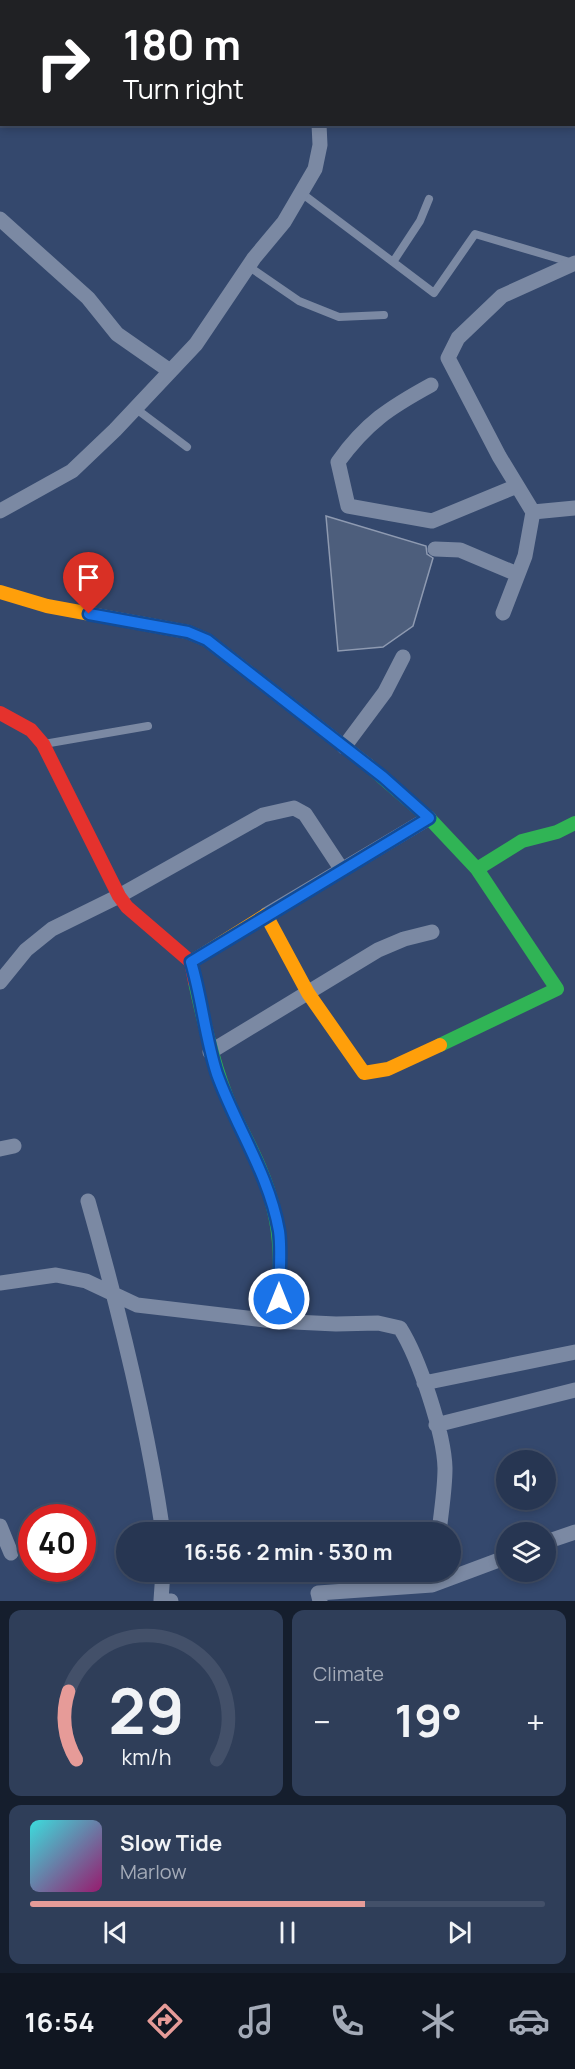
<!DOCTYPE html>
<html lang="en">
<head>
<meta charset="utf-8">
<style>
  :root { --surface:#273652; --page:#2f3e59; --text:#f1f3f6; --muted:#a4abb8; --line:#435069; --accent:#e69b98 }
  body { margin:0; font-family:Manrope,sans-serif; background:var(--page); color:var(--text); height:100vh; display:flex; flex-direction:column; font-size:22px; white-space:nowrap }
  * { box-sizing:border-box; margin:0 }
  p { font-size:20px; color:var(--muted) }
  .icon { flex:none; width:33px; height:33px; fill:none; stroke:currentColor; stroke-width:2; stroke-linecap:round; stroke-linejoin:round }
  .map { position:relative; height:1601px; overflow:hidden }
  .details { display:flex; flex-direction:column; gap:9px; padding:9px; background:#151e2d; flex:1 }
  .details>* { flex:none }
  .banner { position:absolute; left:0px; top:0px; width:576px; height:126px; box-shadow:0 3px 9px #0003,0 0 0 2px var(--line); background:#202124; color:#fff; overflow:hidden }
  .fabs { position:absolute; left:496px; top:1450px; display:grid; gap:12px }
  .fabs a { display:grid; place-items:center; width:60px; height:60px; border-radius:50%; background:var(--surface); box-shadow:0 3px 9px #0003,0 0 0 2px var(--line); font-size:30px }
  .speed { position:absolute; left:18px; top:1504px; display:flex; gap:12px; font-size:30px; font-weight:700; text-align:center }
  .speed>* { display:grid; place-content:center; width:78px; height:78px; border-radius:50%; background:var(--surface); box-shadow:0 3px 9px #0003,0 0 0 2px var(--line); line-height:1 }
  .speed .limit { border:9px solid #d22; background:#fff; color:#111 }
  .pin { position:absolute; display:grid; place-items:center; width:51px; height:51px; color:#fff; margin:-62px -26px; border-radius:50% 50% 50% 0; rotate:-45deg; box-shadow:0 0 6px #0007 }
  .pin .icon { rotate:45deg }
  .me { position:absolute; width:66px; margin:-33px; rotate:0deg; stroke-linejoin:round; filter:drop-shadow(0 0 4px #0008) }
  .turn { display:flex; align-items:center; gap:21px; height:126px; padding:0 24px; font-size:27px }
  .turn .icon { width:78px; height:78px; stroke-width:2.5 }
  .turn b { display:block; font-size:42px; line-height:51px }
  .big { font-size:45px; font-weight:700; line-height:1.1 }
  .details .widget { flex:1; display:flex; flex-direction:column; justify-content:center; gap:9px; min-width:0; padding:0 21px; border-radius:12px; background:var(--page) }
  .details .dial { align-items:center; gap:0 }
  .dial svg { height:156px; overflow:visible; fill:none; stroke:var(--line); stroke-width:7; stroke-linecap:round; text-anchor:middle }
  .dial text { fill:var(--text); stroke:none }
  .song { display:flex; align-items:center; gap:18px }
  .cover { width:72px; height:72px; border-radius:9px; background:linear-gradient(135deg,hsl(180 70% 55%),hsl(320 70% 35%)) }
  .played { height:6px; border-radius:3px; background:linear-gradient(90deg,var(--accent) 65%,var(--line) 65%) }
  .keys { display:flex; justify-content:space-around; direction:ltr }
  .heat { display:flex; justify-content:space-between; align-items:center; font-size:33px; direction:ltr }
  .details .tiles { flex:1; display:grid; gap:9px; grid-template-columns:1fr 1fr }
  .widget:last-child { grid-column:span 2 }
  .trip { position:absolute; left:116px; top:1522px; width:345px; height:60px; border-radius:30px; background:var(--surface); box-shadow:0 3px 9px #0003,0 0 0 2px var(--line); font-weight:700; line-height:60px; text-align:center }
  .tabs { display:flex; height:96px; justify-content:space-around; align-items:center; background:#101621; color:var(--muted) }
  .tabs .icon { width:42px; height:42px }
  .tabs .active { color:var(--accent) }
  .tabs b { font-size:27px; color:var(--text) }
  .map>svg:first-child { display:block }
</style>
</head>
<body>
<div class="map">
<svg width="575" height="1601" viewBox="0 0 575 1601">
  <rect width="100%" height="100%" fill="#34486d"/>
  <path fill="#4d5e7c" stroke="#8e9ab1" stroke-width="1.5" d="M326 516 426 546 427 554 433 558 413 626 383 647 338 651Z"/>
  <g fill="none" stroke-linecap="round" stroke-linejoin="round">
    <path stroke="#7b89a3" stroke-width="8" d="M300 192 393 262 420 221 429 199
      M393 262 434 293 475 234 573 263
      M248 266 299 301 339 317 384 315
      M135 408 187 447
      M44 744 148 726"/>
    <path stroke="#7b89a3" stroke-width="15" d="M256 2 257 0
      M0 219 88 298 117 334 170 371
      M575 263 502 296 458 338 448 358 499 456 533 512 575 508
      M431 385C389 408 366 423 338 462L348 506 432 521 517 486
      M0 511 72 471 115 430 196 344 254 258 284 222 315 169 320 145 319 124
      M435 549 460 550 517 574
      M503 613 525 556 533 512
      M344 747 385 692 403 657
      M266 915 429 818
      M0 982 26 950 52 929 119 896 263 815 294 808 305 814 342 870
      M210 1052 378 950 404 939 432 932
      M0 1149 14 1146
      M88 1201C119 1310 147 1421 163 1533
      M0 1283 56 1275 86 1281 137 1305 273 1321 336 1324 378 1323 400 1328C419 1358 444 1433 445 1468 445 1490 441 1512 439 1533
      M424 1383 575 1352
      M436 1425 575 1390
      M0 1526 11 1553
      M546 1542 575 1532
      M163 1572 161 1600 171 1601
      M320 1601 318 1593 432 1585 507 1557"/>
    <path stroke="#30b455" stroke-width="14" d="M368 765 429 818 477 869 522 841 557 832 575 823
      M195 982C205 1026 214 1069 232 1110 248 1143 266 1175 274 1211 283 1247 279 1285 279 1321
      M440 1045 557 989 477 869"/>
    <path stroke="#ff9f0a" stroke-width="14" d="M0 592 47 606 188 632 207 640 368 765
      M191 962 266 915 308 993 364 1073 388 1069 440 1045"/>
    <path stroke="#e5322d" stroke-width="14" d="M0 713 31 730 43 744 119 896 127 907 191 962 195 982"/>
  </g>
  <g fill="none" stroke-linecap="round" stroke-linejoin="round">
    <g stroke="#114b97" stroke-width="15">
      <path id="route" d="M89 614 188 632 207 640 383 777 429 818 191 962C202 999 205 1037 217 1074 236 1127 269 1174 279 1231 282 1252 279 1277 279 1299"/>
    </g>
    <use href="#route" stroke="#1a73e8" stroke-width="10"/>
  </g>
</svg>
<div class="fabs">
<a><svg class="icon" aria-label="sound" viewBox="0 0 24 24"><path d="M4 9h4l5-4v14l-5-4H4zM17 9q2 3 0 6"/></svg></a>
<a><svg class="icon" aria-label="layers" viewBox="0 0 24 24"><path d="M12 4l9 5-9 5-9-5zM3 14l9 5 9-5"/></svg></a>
</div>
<div class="speed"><div class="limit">40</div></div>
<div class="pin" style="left:89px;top:614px;background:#d93025"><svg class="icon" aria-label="arrive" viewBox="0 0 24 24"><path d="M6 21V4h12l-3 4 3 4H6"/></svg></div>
<svg class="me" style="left:279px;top:1299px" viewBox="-20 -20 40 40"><circle r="17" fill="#1a73e8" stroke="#fff" stroke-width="3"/><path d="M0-11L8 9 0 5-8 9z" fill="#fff"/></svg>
<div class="trip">16:56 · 2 min · 530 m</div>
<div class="banner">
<div class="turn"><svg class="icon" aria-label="right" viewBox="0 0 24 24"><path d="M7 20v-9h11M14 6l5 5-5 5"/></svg><div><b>180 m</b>Turn right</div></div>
</div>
</div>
<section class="details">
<div class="tiles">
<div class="widget dial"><svg viewBox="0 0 100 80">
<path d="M14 69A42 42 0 1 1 86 69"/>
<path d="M14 69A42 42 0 0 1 10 34" stroke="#e69b98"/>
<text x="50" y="56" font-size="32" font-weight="700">29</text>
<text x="50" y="72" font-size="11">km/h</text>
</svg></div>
<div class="widget"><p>Climate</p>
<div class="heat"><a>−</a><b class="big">19°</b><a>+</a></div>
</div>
<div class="widget">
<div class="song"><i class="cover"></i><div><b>Slow Tide</b><p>Marlow</p></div></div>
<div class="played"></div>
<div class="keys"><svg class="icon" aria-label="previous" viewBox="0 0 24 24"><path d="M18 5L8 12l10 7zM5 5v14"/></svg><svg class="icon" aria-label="pause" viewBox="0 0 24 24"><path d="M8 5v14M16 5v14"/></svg><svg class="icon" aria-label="next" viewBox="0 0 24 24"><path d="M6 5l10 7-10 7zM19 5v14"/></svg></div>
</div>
</div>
</section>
<nav class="tabs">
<b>16:54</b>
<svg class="icon active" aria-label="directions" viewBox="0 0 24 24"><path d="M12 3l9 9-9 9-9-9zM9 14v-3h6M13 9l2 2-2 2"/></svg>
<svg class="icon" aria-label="music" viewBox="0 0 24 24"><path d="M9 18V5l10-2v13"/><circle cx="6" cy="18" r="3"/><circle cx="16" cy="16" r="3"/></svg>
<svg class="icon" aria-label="phone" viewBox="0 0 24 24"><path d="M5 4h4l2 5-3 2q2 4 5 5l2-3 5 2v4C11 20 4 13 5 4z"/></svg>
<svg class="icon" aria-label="climate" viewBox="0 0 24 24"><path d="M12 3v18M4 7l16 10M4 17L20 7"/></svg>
<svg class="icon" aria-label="car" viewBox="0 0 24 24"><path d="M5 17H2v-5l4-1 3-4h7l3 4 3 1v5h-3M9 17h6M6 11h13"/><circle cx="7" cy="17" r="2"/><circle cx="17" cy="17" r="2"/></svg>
</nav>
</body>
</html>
